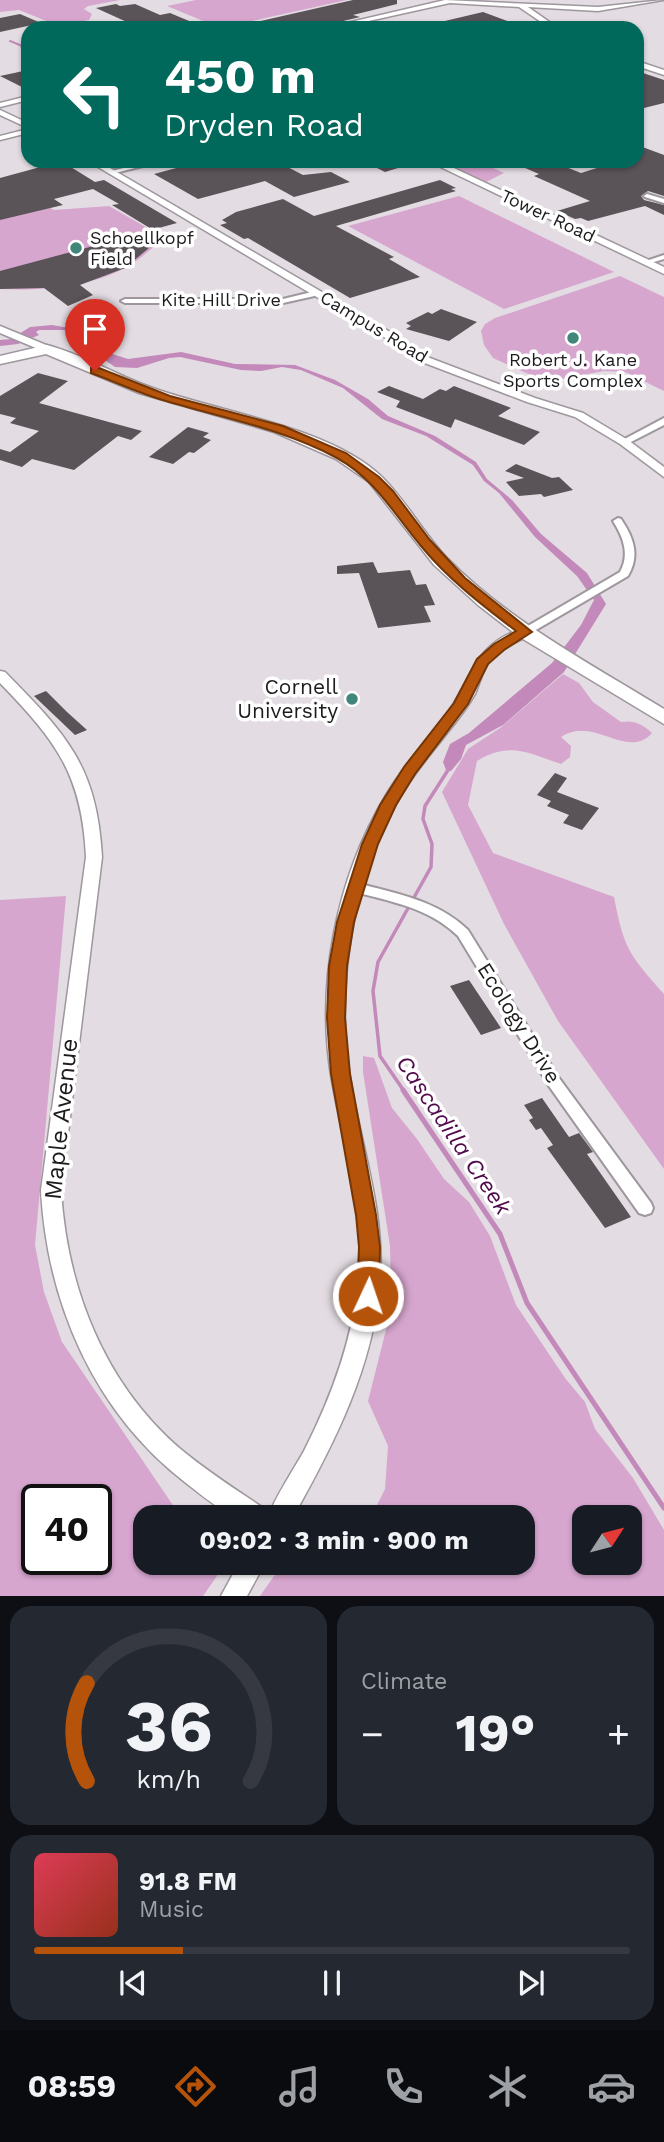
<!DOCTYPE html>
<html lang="en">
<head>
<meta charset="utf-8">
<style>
  :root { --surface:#171b24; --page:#242831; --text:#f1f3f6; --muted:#9ea1a6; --line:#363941; --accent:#b45309 }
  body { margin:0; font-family:"Work Sans",sans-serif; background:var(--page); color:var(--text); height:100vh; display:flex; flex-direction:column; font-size:26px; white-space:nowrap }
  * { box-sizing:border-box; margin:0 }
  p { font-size:23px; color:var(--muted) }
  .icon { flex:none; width:38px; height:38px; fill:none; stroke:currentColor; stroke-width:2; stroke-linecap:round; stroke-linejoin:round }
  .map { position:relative; height:1596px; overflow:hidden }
  .sheet { display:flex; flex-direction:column; gap:10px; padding:10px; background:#0d0f14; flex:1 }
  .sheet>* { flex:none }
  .banner { position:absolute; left:21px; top:21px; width:623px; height:147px; border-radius:21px; box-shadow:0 2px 5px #0004; background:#00695c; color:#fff; overflow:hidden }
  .needle { width:46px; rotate:54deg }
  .buttons { position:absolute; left:572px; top:1505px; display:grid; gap:14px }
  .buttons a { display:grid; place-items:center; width:70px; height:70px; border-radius:14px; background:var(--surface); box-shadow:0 2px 5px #0004; font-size:35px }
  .speed { position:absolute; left:21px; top:1484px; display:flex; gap:14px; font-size:35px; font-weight:700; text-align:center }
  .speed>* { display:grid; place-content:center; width:91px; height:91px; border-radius:50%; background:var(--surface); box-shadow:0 2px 5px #0004; line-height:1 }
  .speed .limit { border:4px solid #111; border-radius:10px; background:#fff; color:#111 }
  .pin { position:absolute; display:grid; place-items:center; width:60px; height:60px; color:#fff; margin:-72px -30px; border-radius:50% 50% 50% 0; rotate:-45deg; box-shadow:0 0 7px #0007 }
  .pin .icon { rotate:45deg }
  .me { position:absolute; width:77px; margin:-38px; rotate:3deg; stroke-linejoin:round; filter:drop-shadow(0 0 5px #0008) }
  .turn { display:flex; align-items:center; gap:24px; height:147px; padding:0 28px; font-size:32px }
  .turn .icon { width:91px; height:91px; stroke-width:2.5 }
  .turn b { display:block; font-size:49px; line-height:60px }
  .big { font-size:52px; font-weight:700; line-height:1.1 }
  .sheet .tile { flex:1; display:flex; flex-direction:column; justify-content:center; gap:10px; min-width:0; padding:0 24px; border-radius:21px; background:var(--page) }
  .sheet .dial { align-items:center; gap:0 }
  .dial svg { height:182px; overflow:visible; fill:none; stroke:var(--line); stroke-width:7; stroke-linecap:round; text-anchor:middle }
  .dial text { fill:var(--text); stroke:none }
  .song { display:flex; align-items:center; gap:21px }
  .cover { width:84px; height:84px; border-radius:10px; background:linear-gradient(135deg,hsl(350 70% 55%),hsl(10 70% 35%)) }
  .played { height:7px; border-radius:4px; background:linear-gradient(90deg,var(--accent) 25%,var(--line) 25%) }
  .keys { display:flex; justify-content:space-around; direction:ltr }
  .heat { display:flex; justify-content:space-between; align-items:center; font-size:38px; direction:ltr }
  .sheet .tiles { flex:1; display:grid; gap:10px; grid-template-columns:1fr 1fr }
  .tile:last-child { grid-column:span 2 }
  .trip { position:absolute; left:133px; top:1505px; width:402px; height:70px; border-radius:21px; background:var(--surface); box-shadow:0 2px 5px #0004; font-weight:700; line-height:70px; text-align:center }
  .tabs { display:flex; height:112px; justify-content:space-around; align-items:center; background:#090b0e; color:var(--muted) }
  .tabs .icon { width:49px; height:49px }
  .tabs .active { color:var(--accent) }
  .tabs b { font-size:32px; color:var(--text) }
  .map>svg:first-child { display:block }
</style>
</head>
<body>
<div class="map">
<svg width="664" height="1596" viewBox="0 0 664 1596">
  <rect width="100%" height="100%" fill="#e3dce2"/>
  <path fill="#d7a6cf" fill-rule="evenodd" d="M0 0H120L88 6 84 9 92 14 89 20 59 26 19 10 0 12Z
    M196 0H347L220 28 167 6Z
    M449 161H478L504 173 484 183 441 163Z
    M459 196 614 272 504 309 348 226Z
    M109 206 151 230 155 229 172 238C152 244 145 257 127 267 90 287 42 291 0 289V217L50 208 54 210Z
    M620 276 664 297V391L625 372 604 371 556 380 533 376 493 358 484 345 481 331 485 324 495 318Z
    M563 674 579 683 593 702 621 722C634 720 642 724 652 733 627 761 594 715 561 737L571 746 570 757 561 764C528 753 510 741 477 761L468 805 493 853 614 897C624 949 629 954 664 994V1169L558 1021 504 924 442 792 468 749 500 728Z
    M66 896 35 1245 44 1292 62 1342 181 1517H145V1563H212L219 1573 203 1596H0V900ZM37 1500H96V1559H37Z
    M363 1056 374 1058 392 1108 417 1139 444 1179 469 1202 490 1236 516 1305 565 1378 585 1402 595 1429 633 1478 664 1530V1596H260L274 1576 299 1563H523V1517H371L385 1489 388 1446 368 1401 388 1322 391 1293 390 1246 363 1072ZM584 1517H630V1563H584Z"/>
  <path fill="#c389ba" d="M52 325 75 329 97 349 128 359 181 352 235 364 295 365 335 380 368 399 388 416 435 436 476 462 487 479 512 500 541 534 587 573 606 604 564 672 503 725 466 745 461 759 451 771 446 770 443 762 450 744 469 733 552 663 581 625 594 600 577 576 535 537 499 493 484 481 473 465 426 436 382 419 343 388 301 370 282 367 261 371 241 370 180 357 169 358 137 368 115 367 78 342 65 330H39L36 332 39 335 18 344 0 346V340L11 339 30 327Z"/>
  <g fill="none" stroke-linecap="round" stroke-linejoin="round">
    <path stroke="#c389ba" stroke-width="2" d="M10 41 20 45 28 54"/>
    <path stroke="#c389ba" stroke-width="3.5" d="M404 1091 380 1056 373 991 378 962 431 867 432 844 423 819 425 806 450 767"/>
    <path stroke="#c389ba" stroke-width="5" d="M403 1090 500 1234 527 1303 664 1508"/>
  </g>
  <path fill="#5a5459" d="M353 0H397V4L353 15 360 17 314 28H247V24Z
    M116 4 120 6 135 4 160 15 170 13 206 28H140L96 8Z
    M483 12 526 28H432V24Z
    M20 14 41 23 0 32V18Z
    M28 70V90L0 76Z
    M637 71 664 80V103L644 108 637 105Z
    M637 145 664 155V196L648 191 641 196 644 200 664 205V215L645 206 588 221 581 218 575 219 557 211 590 201 534 176 539 174 509 161H551L581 173 619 161H637Z
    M34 161H61L95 182 104 180 177 223 155 229 172 238 155 243 125 268 80 285 93 295 68 306 44 288 0 289V271L153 230 112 205 119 204 93 189 54 199 63 205 0 220V178L44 166Z
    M188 161H276L303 175 331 172 350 182 294 197 265 181 198 199 154 174 180 167 175 164Z
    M363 161H411V164L385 172Z
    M440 180 456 188 451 189 456 191 336 226 394 257 389 259 420 277 350 298 248 238 244 239 220 225 227 223 222 220 236 212 283 199 314 216Z
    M441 309 477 322 449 341 406 329 411 326 406 323 428 312 432 314Z
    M38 373 68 381 39 403 142 431 131 440 118 436 74 470 32 459 22 467 0 460V449L10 452 39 431 10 423 16 418 0 414V396Z
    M389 386 423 399 440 389 446 391 454 386 511 408 498 416 540 432 524 445 455 419 451 428 396 407 400 401 377 392Z
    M188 427 209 433 203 437 211 440 194 453 189 452 173 464 149 457Z
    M516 464 552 478 559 477 573 490 544 497 541 494 519 496 506 482 524 478 505 471Z
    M373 562 378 573 410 570 416 585 426 584 435 605 424 606 431 622 378 628 359 573 337 574V566Z
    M46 691 67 712 87 730 75 735 34 696Z
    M555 773 567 778 557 792 599 808 582 830 563 823 569 815 547 806 551 801 537 795Z
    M469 980 501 1028 481 1035 450 986Z
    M542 1098 569 1137 579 1133 593 1152 587 1154 631 1217 605 1228 547 1148 553 1145 541 1128 536 1130 529 1120 533 1118 524 1105Z"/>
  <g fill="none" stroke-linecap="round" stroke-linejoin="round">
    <g stroke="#9e979d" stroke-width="4">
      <path id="minor" d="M151 161H163L111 174 108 172Z
        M647 194 664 199V203L645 197 644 196Z
        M664 255V259L647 264 643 262Z
        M316 291H319V295L283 303H125L121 301 125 299H283Z
        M664 418V425L627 444 624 445 619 442Z
        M618 518 621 519C634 538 640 556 628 576L529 634H521L520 632 521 630 620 572C630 554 623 537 613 521Z
        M357 883C397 894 437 900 468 930L559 1078 651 1203 653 1208 651 1213 645 1215 639 1213 549 1086 458 936C428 907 391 902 352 891L350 888 352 885Z"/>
    </g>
    <g stroke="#9e979d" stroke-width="3">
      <path id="tertiary" d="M445 0 598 7 663 0 598 11 528 7 558 28H550L519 7 450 3 337 28H325Z
        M637 61 664 70V75L637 66Z
        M28 96V100L0 107V103Z
        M0 110 28 123V128L0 115Z
        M28 129V133L0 140V136Z
        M88 161H98L397 336 430 358 535 398 583 413 628 440 664 467V477L620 444 575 417 527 402 422 362 389 340Z
        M428 161H439L664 267V274Z
        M0 326 51 347 52 349 43 351 0 333Z
        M525 628 530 629 532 632 530 635C516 642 501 649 490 661 482 670 480 683 475 694 467 708 457 721 447 733 431 754 413 774 400 797 353 880 335 983 350 1078 361 1146 385 1211 380 1281 374 1366 334 1444 293 1517 279 1517 246 1521 234 1516 218 1509 200 1494 186 1483 94 1412 47 1303 41 1190L86 857C82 774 56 741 0 683V671L5 672C66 734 97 766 102 857L61 1190C67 1287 103 1381 178 1447 205 1470 235 1489 265 1509L268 1516C278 1493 292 1472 304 1451 331 1398 351 1344 358 1285 366 1217 344 1148 332 1081 315 986 336 878 386 795 402 768 423 744 443 719 472 683 472 642 525 628Z
        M239 1563H265L247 1596H221Z"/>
    </g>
    <g stroke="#9e979d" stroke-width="3">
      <path id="primary" d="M47 345C82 354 116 375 150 387 218 412 328 426 381 476 406 500 423 533 447 558 509 621 589 663 664 709V724L518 636 478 605 434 565 369 482 336 459 274 432 139 393 46 354 0 364V356Z"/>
    </g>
    <use href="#minor" fill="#fff" fill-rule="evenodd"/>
    <use href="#tertiary" fill="#fff" fill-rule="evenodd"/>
    <use href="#primary" fill="#fff" fill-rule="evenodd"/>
  </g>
  <path fill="#b45309" stroke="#753606" stroke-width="2" d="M91 368H99L170 396 283 426 346 453 379 477 393 491 430 540 465 578 532 632 504 650 488 664 468 704 415 774 396 805 378 844 354 922 347 966 345 1018 350 1074 376 1215 380 1247 379 1296 376 1303 368 1306 360 1303 357 1296 359 1247 356 1215 331 1074 327 1018 329 966 337 922 362 844 380 805 404 767 454 703 477 659 494 644 516 631C482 605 448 579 421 546 394 514 375 479 337 458 284 429 223 418 166 401 140 394 116 382 91 373Z"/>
  <g fill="#41867b" stroke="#fff" stroke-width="2.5">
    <circle cx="76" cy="248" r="7"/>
    <circle cx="573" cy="338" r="7"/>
    <circle cx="352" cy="699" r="7"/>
  </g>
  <g text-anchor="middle" stroke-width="7" stroke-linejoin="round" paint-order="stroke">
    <g font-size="18" fill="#1d1b1d" stroke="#fff">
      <text transform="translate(548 216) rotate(25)" y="6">Tower Road</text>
      <text x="221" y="306">Kite Hill Drive</text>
      <text transform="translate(374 327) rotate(31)" y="6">Campus Road</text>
    </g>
    <g font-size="18" fill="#1d1b1d" stroke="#fff" text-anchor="start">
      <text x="90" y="244">Schoellkopf<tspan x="90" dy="21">Field</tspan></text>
      <text x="573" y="366" text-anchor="middle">Robert J. Kane<tspan x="573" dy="21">Sports Complex</tspan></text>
    </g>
    <g font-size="21" fill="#1d1b1d" stroke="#fff" text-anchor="end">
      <text x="338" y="694">Cornell<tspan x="338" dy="24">University</tspan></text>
    </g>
    <g font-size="21" fill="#1d1b1d" stroke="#fff">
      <text transform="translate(519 1023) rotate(58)" y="7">Ecology Drive</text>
    </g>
    <g font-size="23" font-style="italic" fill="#51094b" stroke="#fff">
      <text transform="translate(454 1135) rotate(56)" y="8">Cascadilla Creek</text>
    </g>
    <g font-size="24" fill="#1d1b1d" stroke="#fff">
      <text transform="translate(61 1119) rotate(-84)" y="8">Maple Avenue</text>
    </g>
  </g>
</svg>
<div class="buttons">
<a><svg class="needle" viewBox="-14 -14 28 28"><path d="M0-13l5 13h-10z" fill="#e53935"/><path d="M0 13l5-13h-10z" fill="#9ea1a6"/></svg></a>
</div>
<div class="speed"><div class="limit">40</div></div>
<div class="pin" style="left:95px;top:371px;background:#d93025"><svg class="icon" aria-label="arrive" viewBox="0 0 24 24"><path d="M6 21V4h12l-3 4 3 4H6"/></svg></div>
<svg class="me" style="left:368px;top:1296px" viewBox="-20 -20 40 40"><circle r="17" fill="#b45309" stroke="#fff" stroke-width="3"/><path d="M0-11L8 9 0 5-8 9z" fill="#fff"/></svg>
<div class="trip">09:02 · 3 min · 900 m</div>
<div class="banner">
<div class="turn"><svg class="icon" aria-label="left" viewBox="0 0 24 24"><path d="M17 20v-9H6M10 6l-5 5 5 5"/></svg><div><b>450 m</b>Dryden Road</div></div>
</div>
</div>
<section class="sheet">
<div class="tiles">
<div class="tile dial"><svg viewBox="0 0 100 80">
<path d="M14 69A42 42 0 1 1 86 69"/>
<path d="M14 69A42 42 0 0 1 14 26" stroke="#b45309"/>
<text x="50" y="56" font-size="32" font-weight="700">36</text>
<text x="50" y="72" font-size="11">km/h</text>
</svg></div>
<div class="tile"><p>Climate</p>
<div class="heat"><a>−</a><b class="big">19°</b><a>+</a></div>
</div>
<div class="tile">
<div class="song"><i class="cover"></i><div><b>91.8 FM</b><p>Music</p></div></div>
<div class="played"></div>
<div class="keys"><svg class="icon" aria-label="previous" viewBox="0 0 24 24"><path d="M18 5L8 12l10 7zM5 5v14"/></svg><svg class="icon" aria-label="pause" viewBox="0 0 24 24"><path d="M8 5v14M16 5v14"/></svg><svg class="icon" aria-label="next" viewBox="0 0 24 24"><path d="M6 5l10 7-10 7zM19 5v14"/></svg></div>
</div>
</div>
</section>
<nav class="tabs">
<b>08:59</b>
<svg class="icon active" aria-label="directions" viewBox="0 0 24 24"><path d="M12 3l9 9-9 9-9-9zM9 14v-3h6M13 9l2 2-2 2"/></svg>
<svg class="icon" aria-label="music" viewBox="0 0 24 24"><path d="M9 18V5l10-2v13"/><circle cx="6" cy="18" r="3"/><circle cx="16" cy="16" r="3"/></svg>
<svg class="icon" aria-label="phone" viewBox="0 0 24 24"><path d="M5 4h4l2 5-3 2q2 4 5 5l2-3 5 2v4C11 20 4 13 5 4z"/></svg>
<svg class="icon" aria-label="climate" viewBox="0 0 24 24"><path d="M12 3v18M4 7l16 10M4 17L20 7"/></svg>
<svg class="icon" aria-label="car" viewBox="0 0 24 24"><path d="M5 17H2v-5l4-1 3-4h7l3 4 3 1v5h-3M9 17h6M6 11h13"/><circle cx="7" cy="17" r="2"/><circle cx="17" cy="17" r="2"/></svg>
</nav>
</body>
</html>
